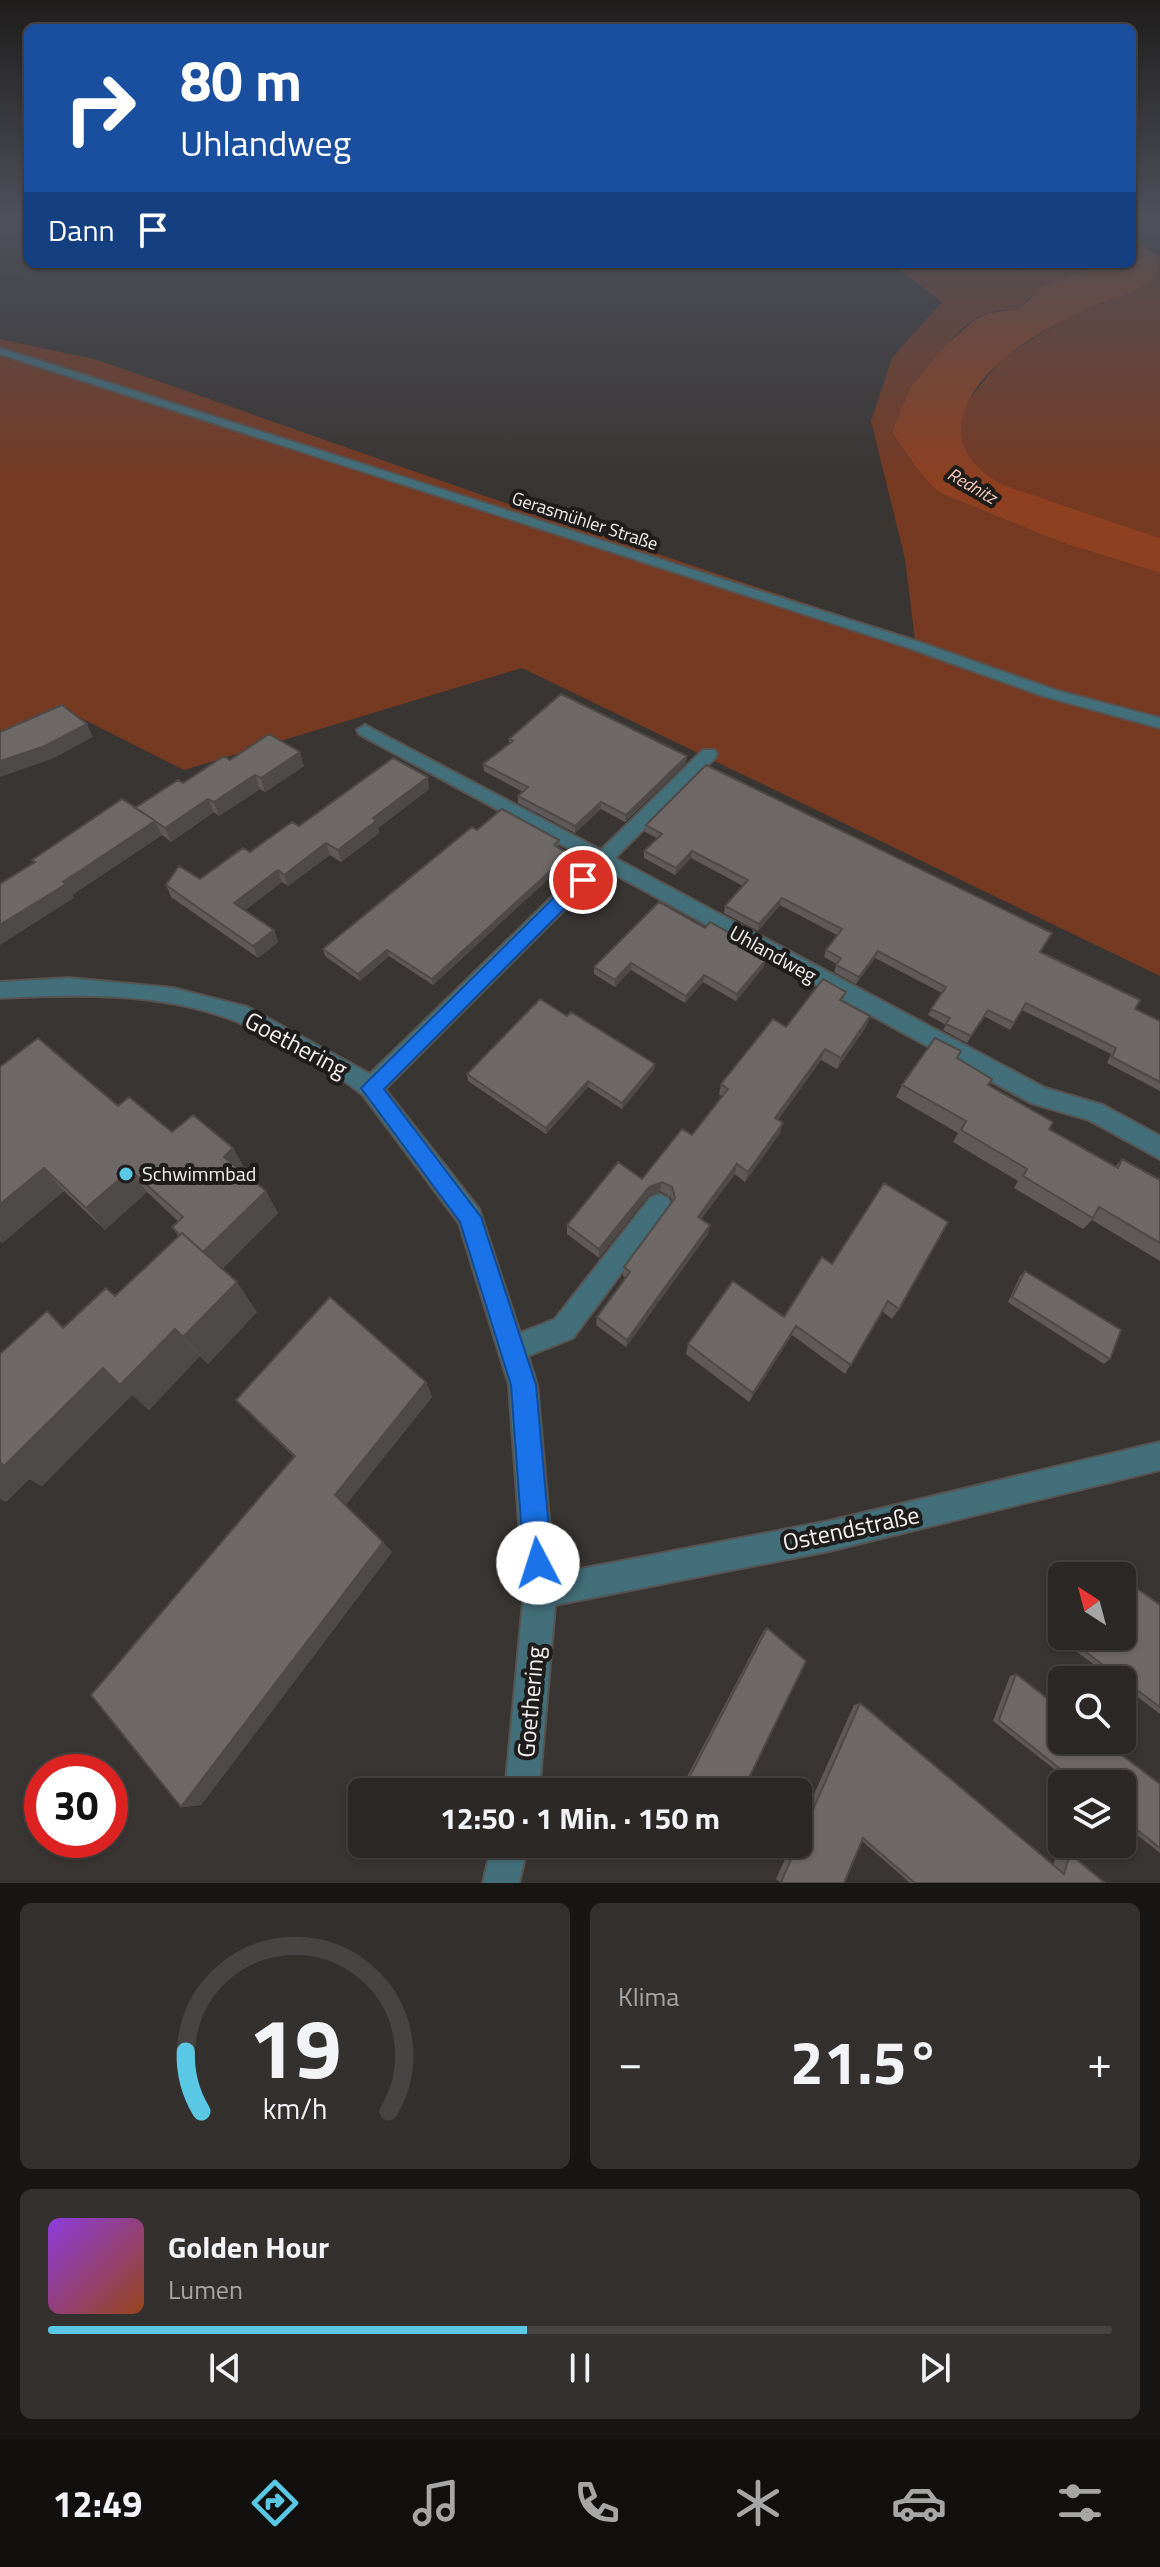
<!DOCTYPE html>
<html lang="de">
<head>
<meta charset="utf-8">
<style>
  :root { --surface:#2b2826; --page:#33302e; --text:#f1f3f6; --muted:#a6a6a7; --line:#474443; --accent:#5ac8e5 }
  body { margin:0; font-family:"Titillium Web",sans-serif; background:var(--page); color:var(--text); height:100vh; display:flex; flex-direction:column; font-size:30px; white-space:nowrap }
  * { box-sizing:border-box; margin:0 }
  p { font-size:26px; color:var(--muted) }
  .icon { flex:none; width:44px; height:44px; fill:none; stroke:currentColor; stroke-width:2; stroke-linecap:round; stroke-linejoin:round }
  .map { position:relative; height:1883px; overflow:hidden }
  .sheet { display:flex; flex-direction:column; gap:20px; padding:20px; background:#181615; flex:1 }
  .sheet>* { flex:none }
  .guide { position:absolute; left:24px; top:24px; width:1112px; height:244px; border-radius:12px; box-shadow:0 2px 6px #0004,0 0 0 2px var(--line); background:#1a4fa0; color:#fff; overflow:hidden }
  .needle { width:52px; rotate:324deg }
  .controls { position:absolute; left:1048px; top:1562px; display:grid; gap:16px }
  .controls a { display:grid; place-items:center; width:88px; height:88px; border-radius:12px; background:var(--surface); box-shadow:0 2px 6px #0004,0 0 0 2px var(--line); font-size:40px }
  .speed { position:absolute; left:24px; top:1754px; display:flex; gap:16px; font-size:40px; font-weight:700; text-align:center }
  .speed>* { display:grid; place-content:center; width:104px; height:104px; border-radius:50%; background:var(--surface); box-shadow:0 2px 6px #0004,0 0 0 2px var(--line); line-height:1 }
  .speed .limit { border:12px solid #d22; background:#fff; color:#111 }
  .pin { position:absolute; display:grid; place-items:center; width:68px; height:68px; color:#fff; margin:-34px; border:4px solid #fff; border-radius:50%; box-shadow:0 2px 8px #0007 }
  .me { position:absolute; width:88px; margin:-44px; rotate:355deg; stroke-linejoin:round; filter:drop-shadow(0 0 6px #0008) }
  .turn { display:flex; align-items:center; gap:28px; height:168px; padding:0 24px; font-size:36px }
  .turn .icon { width:104px; height:104px; stroke-width:2.5 }
  .turn b { display:block; font-size:56px; line-height:68px }
  .then { display:flex; align-items:center; height:76px; padding:0 24px; background:#0003; gap:16px; font-size:30px }
  .big { font-size:60px; font-weight:700; line-height:1.1 }
  .sheet .widget { flex:1; display:flex; flex-direction:column; justify-content:center; gap:12px; min-width:0; padding:0 28px; border-radius:12px; background:var(--page) }
  .sheet .dial { align-items:center; gap:0 }
  .dial svg { height:208px; overflow:visible; fill:none; stroke:var(--line); stroke-width:7; stroke-linecap:round; text-anchor:middle }
  .dial text { fill:var(--text); stroke:none }
  .song { display:flex; align-items:center; gap:24px }
  .cover { width:96px; height:96px; border-radius:12px; background:linear-gradient(135deg,hsl(270 70% 55%),hsl(20 70% 35%)) }
  .played { height:8px; border-radius:4px; background:linear-gradient(90deg,var(--accent) 45%,var(--line) 45%) }
  .keys { display:flex; justify-content:space-around; direction:ltr }
  .heat { display:flex; justify-content:space-between; align-items:center; font-size:44px; direction:ltr }
  .sheet .tiles { flex:1; display:grid; gap:20px; grid-template-columns:1fr 1fr }
  .widget:last-child { grid-column:span 2 }
  .trip { position:absolute; left:348px; top:1778px; width:464px; height:80px; border-radius:12px; background:var(--surface); box-shadow:0 2px 6px #0004,0 0 0 2px var(--line); font-weight:700; line-height:80px; text-align:center }
  .menu { display:flex; height:128px; justify-content:space-around; align-items:center; background:#11100f; color:var(--muted) }
  .menu .icon { width:56px; height:56px }
  .menu .selected { color:var(--accent) }
  .menu b { font-size:36px; color:var(--text) }
  .map>svg:first-child { display:block }
</style>
</head>
<body>
<div class="map">
<svg width="1160" height="1883" viewBox="0 0 1160 1883">
  <rect width="100%" height="100%" fill="#393533"/>
  <path fill="#763a23" d="M892 264H1104L1029 298 1020 309C1010 310 999 310 989 313 945 326 914 397 892 433 908 454 920 477 940 493L1063 543 1160 573V976L522 668 184 770 75 715 0 748V339L98 360 476 493 915 640 905 559 871 421 892 358 942 302Z
    M1160 264V538L1001 484 981 473 966 453 960 432 964 406 1002 358 1068 317 1148 283Z"/>
  <path fill="#8e4021" d="M1132 238 1160 257C1160 265 1154 278 1147 283 1134 294 1111 299 1096 305 1049 325 971 366 962 422 957 451 978 471 1001 484L1160 538V573L1063 543 940 493C920 477 908 454 892 433L910 388 946 345 976 319 990 313 1020 309 1041 288 1104 264H1132Z"/>
  <g fill="none" stroke-linecap="round" stroke-linejoin="round">
    <g stroke="#575351" stroke-width="4">
      <path id="minor" d="M0 348 919 642 1055 690 1160 718V728L1043 696 909 648 0 354Z
        M365 725 601 850 703 750H715L717 754 715 758 615 858 1045 1088 1103 1105 1160 1136V1159L1089 1120 1031 1103 605 869 385 1089 479 1209 520 1333 555 1319 650 1198 659 1194 668 1198 671 1206 573 1338 528 1356 537 1385 554 1574 829 1521 1160 1442V1470L829 1551 555 1605 539 1792H505L524 1592 509 1385 459 1223 363 1095 347 1083C311 1063 271 1035 233 1020 161 992 76 994 0 998V982L69 978 173 988 247 1007 370 1074 590 860 359 734 357 730Z
        M492 1844H528L519 1883H483Z"/>
    </g>
    <use href="#minor" fill="#436f7b" fill-rule="evenodd"/>
  </g>
  <path fill="#5f5a59" d="M509 739 686 763 625 822 601 809 575 833 518 803V796L523 792 484 771 483 764 509 744Z
    M230 760 304 766 265 792 260 789 219 816 214 812 171 842 162 835 72 895 74 898 32 860Z
    M429 789 378 828 379 833 341 862 330 855 288 886 282 882 245 910 274 930 278 942 258 958 171 897 166 885 200 879 299 826Z
    M646 825 1041 952 1135 1009 1160 1021V1091L1107 1063 1111 1054 1022 1010 1010 1030 984 1016 967 1043 943 1030 946 1025 928 1015 942 993 875 958 856 984 834 972 837 964 824 957 826 950 837 935 780 905 758 931 724 913 725 906 743 886 691 858 675 875 644 858V851L657 838 645 832Z
    M477 830 559 840 558 848 569 860 433 985 389 956 360 981 325 956 323 949Z
    M743 949 765 961 763 968 736 1001 703 982 685 1003 631 970 615 987 594 974V967Z
    M846 992 843 1001 870 1016 866 1027 837 1069 821 1060 778 1120 780 1133 745 1182 735 1174 701 1219 710 1225 708 1234 626 1347 596 1325 597 1317 626 1278 623 1276 624 1267 672 1202 671 1197 660 1191 648 1196 599 1258 567 1234V1225L642 1179 692 1135 722 1096 719 1095 721 1084 786 1027Z
    M957 1058 988 1085 1049 1129 1115 1167 1122 1159 1160 1180V1261L1092 1220 1083 1229 1014 1188 1018 1181 953 1142 958 1133 896 1097 902 1085Z
    M0 1067 118 1106 172 1132 233 1148 246 1171 244 1173 278 1213 222 1269 257 1312 208 1364 200 1356 149 1410 132 1395 42 1486 29 1479 6 1502 64 1326 115 1296 178 1236 172 1227 178 1221 147 1192 105 1230 64 1191 2 1243Z
    M654 1070 622 1109 588 1087 546 1134 468 1081 467 1074Z
    M822 1257 899 1309 892 1319 882 1311 845 1374 792 1335 749 1402 686 1354 688 1344 784 1317Z
    M1025 1271 1110 1359 1104 1364 1008 1302 1020 1276Z
    M426 1382 432 1397 345 1506 392 1552 201 1805 181 1807 294 1457 236 1400Z
    M1111 1570 1119 1576H1103L1104 1572Z
    M1160 1605V1714L1122 1685V1680H1115L1077 1652 1082 1636H1122Z
    M767 1628 742 1792H682L680 1790 764 1630Z
    M1016 1674 1160 1784V1853L1122 1823V1784H1073L993 1721 1010 1676Z
    M860 1703 1053 1865 1058 1852 1070 1854 1105 1883H910L862 1841 844 1883H781L776 1879 792 1844H798V1830L854 1705Z"/>
  <path fill="#4d4a48" d="M87 724 93 737 52 759 0 777V761Z
    M300 752 304 766 265 792 261 778Z
    M687 756 686 763 625 822 626 815Z
    M255 775 260 789 219 816 214 802Z
    M428 777 429 789 378 828 379 833 341 862 338 850 373 818Z
    M208 799 214 812 171 842 165 828Z
    M601 802V809L575 833V826Z
    M155 821 162 835 72 895 74 898 0 945V925Z
    M326 843 330 855 288 886 284 875Z
    M692 851 691 858 675 875 676 868Z
    M569 854V860L433 985 432 979Z
    M278 870 282 882 239 915 234 903Z
    M782 898 780 905 758 931 759 924Z
    M274 930 278 942 258 958 253 946Z
    M387 950 389 956 360 981 358 974Z
    M878 951 875 958 856 984 859 977Z
    M765 961 763 968 736 1001 737 994Z
    M631 963V970L615 987V980Z
    M704 975 703 982 685 1003 686 996Z
    M870 1016 866 1027 837 1069 841 1058Z
    M825 1049 821 1060 772 1128 775 1118Z
    M655 1064 654 1070 622 1109V1103Z
    M588 1081V1087L546 1134V1128Z
    M783 1123 780 1133 745 1182 748 1172Z
    M233 1148 246 1171 237 1180 224 1157Z
    M737 1164 735 1174 696 1226 698 1217Z
    M44 1168 64 1191 2 1243 0 1241V1204Z
    M130 1170 147 1192 105 1230 86 1208Z
    M662 1182 660 1191 648 1196 599 1258V1249L649 1187Z
    M266 1191 278 1213 216 1274 201 1253Z
    M710 1225 708 1234 626 1347 627 1340Z
    M237 1282 257 1312 208 1364 183 1337Z
    M796 1326 792 1335 749 1402 753 1393Z
    M175 1329 200 1356 149 1410 132 1395 42 1486 29 1479 6 1502 0 1499V1458L103 1368Z
    M426 1382 432 1397 345 1506 335 1495Z
    M383 1542 392 1552 201 1805 181 1807Z"/>
  <path fill="#6e6967" stroke="#4d4a48" stroke-width="2" d="M561 694 687 756 626 815 601 802 575 826 518 796 528 787 483 764 513 741 509 739Z
    M62 705 87 724 45 746 0 761V732Z
    M269 734 300 752 261 778 255 775 214 802 208 799 165 828 155 821 63 882 66 884 0 925V884L35 862 32 860 122 799 154 820 135 808 178 780 183 783 224 756 230 760Z
    M393 758 428 777 373 818 376 821 338 850 326 843 284 875 278 870 234 903 274 930 253 946 166 885 179 866 200 879 243 848 250 852 292 822 299 826Z
    M706 765 1052 933 1040 952 1140 1000 1135 1009 1160 1021V1082L1112 1057 1116 1048 1026 1003 1014 1023 988 1010 971 1036 946 1024 950 1018 931 1009 946 987 878 951 859 977 836 965 841 958 826 950 842 929 782 898 759 924 725 906 748 880 692 851 676 868 644 851 662 834 646 825Z
    M502 809 559 840 554 845 569 854 432 979 387 950 358 974 323 949 472 827 477 830Z
    M659 902 705 928 710 922 744 941 740 947 765 961 737 994 704 975 686 996 631 963 615 980 594 967Z
    M823 979 846 992 840 1000 870 1016 841 1058 825 1049 775 1118 783 1123 748 1172 737 1164 698 1217 710 1225 627 1340 597 1317 630 1272 624 1267 675 1198 672 1187 662 1182 649 1187 599 1249 567 1225 618 1162 642 1179 682 1129 692 1135 728 1089 721 1084 773 1019 786 1027Z
    M540 999 567 1016 571 1012 655 1064 622 1103 588 1081 546 1128 467 1074Z
    M38 1038 118 1106 129 1097 172 1132 193 1115 233 1148 224 1157 266 1191 203 1252 182 1233 180 1235 172 1227 183 1217 130 1170 86 1208 44 1168 0 1204V1067Z
    M935 1038 961 1051 957 1058 992 1079 988 1085 1053 1122 1049 1129 1118 1168 1122 1159 1160 1180V1243L1099 1207 1093 1218 1023 1176 1027 1169 961 1130 966 1121 902 1085Z
    M884 1183 948 1222 899 1309 888 1301 851 1365 796 1326 753 1393 688 1344 733 1281 784 1317 822 1257 832 1264Z
    M182 1233 237 1282 183 1337 175 1329 120 1385 103 1368 4 1466 0 1462V1354L47 1311 63 1328 106 1288 115 1296Z
    M1025 1271 1121 1330 1110 1359 1012 1297Z
    M330 1297 426 1382 335 1495 383 1542 181 1807 91 1695 295 1456 236 1400Z
    M1111 1570 1119 1576H1109Z
    M1122 1578 1160 1605V1707L1083 1650 1088 1636H1122Z
    M767 1628 806 1661 742 1792H683L682 1791Z
    M1016 1674 1062 1710V1740H1102L1160 1784V1848L1122 1818V1784H1079L999 1720Z
    M860 1703 1064 1874 1070 1854 1105 1883H915L863 1838 844 1883H783L781 1882Z"/>
  <linearGradient id="sky" x2="0" y2="1"><stop stop-color="#1f1d1c"/><stop offset="0.45" stop-color="#4e515b"/><stop offset="1" stop-color="#4e515b" stop-opacity="0"/></linearGradient>
  <rect width="1160" height="482" fill="url(#sky)"/>
  <path fill="#1a73e8" stroke="#114b97" stroke-width="2" d="M583 874 592 880 589 884 384 1089 481 1217 536 1385 552 1563 548 1572 538 1577 528 1572 524 1563 511 1385 460 1222 361 1088 577 875Z"/>
  <circle fill="#5ac8e5" stroke="#1f1d1c" stroke-width="3" cx="126" cy="1174" r="8"/>
  <g text-anchor="middle" stroke-width="8" stroke-linejoin="round" paint-order="stroke">
    <g font-size="18" font-style="italic" fill="#f8c9b8" stroke="#1f1d1c">
      <text transform="translate(972 486) rotate(30)" y="6">Rednitz</text>
    </g>
    <g font-size="18" fill="#f3f0ef" stroke="#1f1d1c">
      <text transform="translate(585 521) rotate(18)" y="6">Gerasmühler Straße</text>
    </g>
    <g font-size="20" fill="#f3f0ef" stroke="#1f1d1c">
      <text transform="translate(773 954) rotate(29)" y="7">Uhlandweg</text>
    </g>
    <g font-size="20" fill="#f3f0ef" stroke="#1f1d1c" text-anchor="start">
      <text x="142" y="1181">Schwimmbad</text>
    </g>
    <g font-size="24" fill="#f3f0ef" stroke="#1f1d1c">
      <text transform="translate(296 1045) rotate(28)" y="8">Goethering</text>
      <text transform="translate(851 1529) rotate(-12)" y="8">Ostendstraße</text>
      <text transform="translate(531 1702) rotate(-85)" y="8">Goethering</text>
    </g>
  </g>
</svg>
<div class="controls">
<a><svg class="needle" viewBox="-14 -14 28 28"><path d="M0-13l5 13h-10z" fill="#e53935"/><path d="M0 13l5-13h-10z" fill="#a6a6a7"/></svg></a>
<a><svg class="icon" aria-label="search" viewBox="0 0 24 24"><circle cx="10" cy="10" r="6"/><path d="M15 15l6 6"/></svg></a>
<a><svg class="icon" aria-label="layers" viewBox="0 0 24 24"><path d="M12 4l9 5-9 5-9-5zM3 14l9 5 9-5"/></svg></a>
</div>
<div class="speed"><div class="limit">30</div></div>
<div class="pin" style="left:583px;top:880px;background:#d93025"><svg class="icon" aria-label="arrive" viewBox="0 0 24 24"><path d="M6 21V4h12l-3 4 3 4H6"/></svg></div>
<svg class="me" style="left:538px;top:1563px" viewBox="-20 -20 40 40"><circle r="19" fill="#fff"/><path d="M0-13L10 11 0 6-10 11z" fill="#1a73e8"/></svg>
<div class="trip">12:50 · 1 Min. · 150 m</div>
<div class="guide">
<div class="turn"><svg class="icon" aria-label="right" viewBox="0 0 24 24"><path d="M7 20v-9h11M14 6l5 5-5 5"/></svg><div><b>80 m</b>Uhlandweg</div></div>
<div class="then">Dann<svg class="icon" aria-label="arrive" viewBox="0 0 24 24"><path d="M6 21V4h12l-3 4 3 4H6"/></svg></div>
</div>
</div>
<section class="sheet">
<div class="tiles">
<div class="widget dial"><svg viewBox="0 0 100 80">
<path d="M14 69A42 42 0 1 1 86 69"/>
<path d="M14 69A42 42 0 0 1 8 46" stroke="#5ac8e5"/>
<text x="50" y="56" font-size="32" font-weight="700">19</text>
<text x="50" y="72" font-size="11">km/h</text>
</svg></div>
<div class="widget"><p>Klima</p>
<div class="heat"><a>−</a><b class="big">21.5°</b><a>+</a></div>
</div>
<div class="widget">
<div class="song"><i class="cover"></i><div><b>Golden Hour</b><p>Lumen</p></div></div>
<div class="played"></div>
<div class="keys"><svg class="icon" aria-label="previous" viewBox="0 0 24 24"><path d="M18 5L8 12l10 7zM5 5v14"/></svg><svg class="icon" aria-label="pause" viewBox="0 0 24 24"><path d="M8 5v14M16 5v14"/></svg><svg class="icon" aria-label="next" viewBox="0 0 24 24"><path d="M6 5l10 7-10 7zM19 5v14"/></svg></div>
</div>
</div>
</section>
<nav class="menu">
<b>12:49</b>
<svg class="icon selected" aria-label="directions" viewBox="0 0 24 24"><path d="M12 3l9 9-9 9-9-9zM9 14v-3h6M13 9l2 2-2 2"/></svg>
<svg class="icon" aria-label="music" viewBox="0 0 24 24"><path d="M9 18V5l10-2v13"/><circle cx="6" cy="18" r="3"/><circle cx="16" cy="16" r="3"/></svg>
<svg class="icon" aria-label="phone" viewBox="0 0 24 24"><path d="M5 4h4l2 5-3 2q2 4 5 5l2-3 5 2v4C11 20 4 13 5 4z"/></svg>
<svg class="icon" aria-label="climate" viewBox="0 0 24 24"><path d="M12 3v18M4 7l16 10M4 17L20 7"/></svg>
<svg class="icon" aria-label="car" viewBox="0 0 24 24"><path d="M5 17H2v-5l4-1 3-4h7l3 4 3 1v5h-3M9 17h6M6 11h13"/><circle cx="7" cy="17" r="2"/><circle cx="17" cy="17" r="2"/></svg>
<svg class="icon" aria-label="filters" viewBox="0 0 24 24"><path d="M4 7h16M4 17h16"/><circle cx="9" cy="7" r="2"/><circle cx="15" cy="17" r="2"/></svg>
</nav>
</body>
</html>
